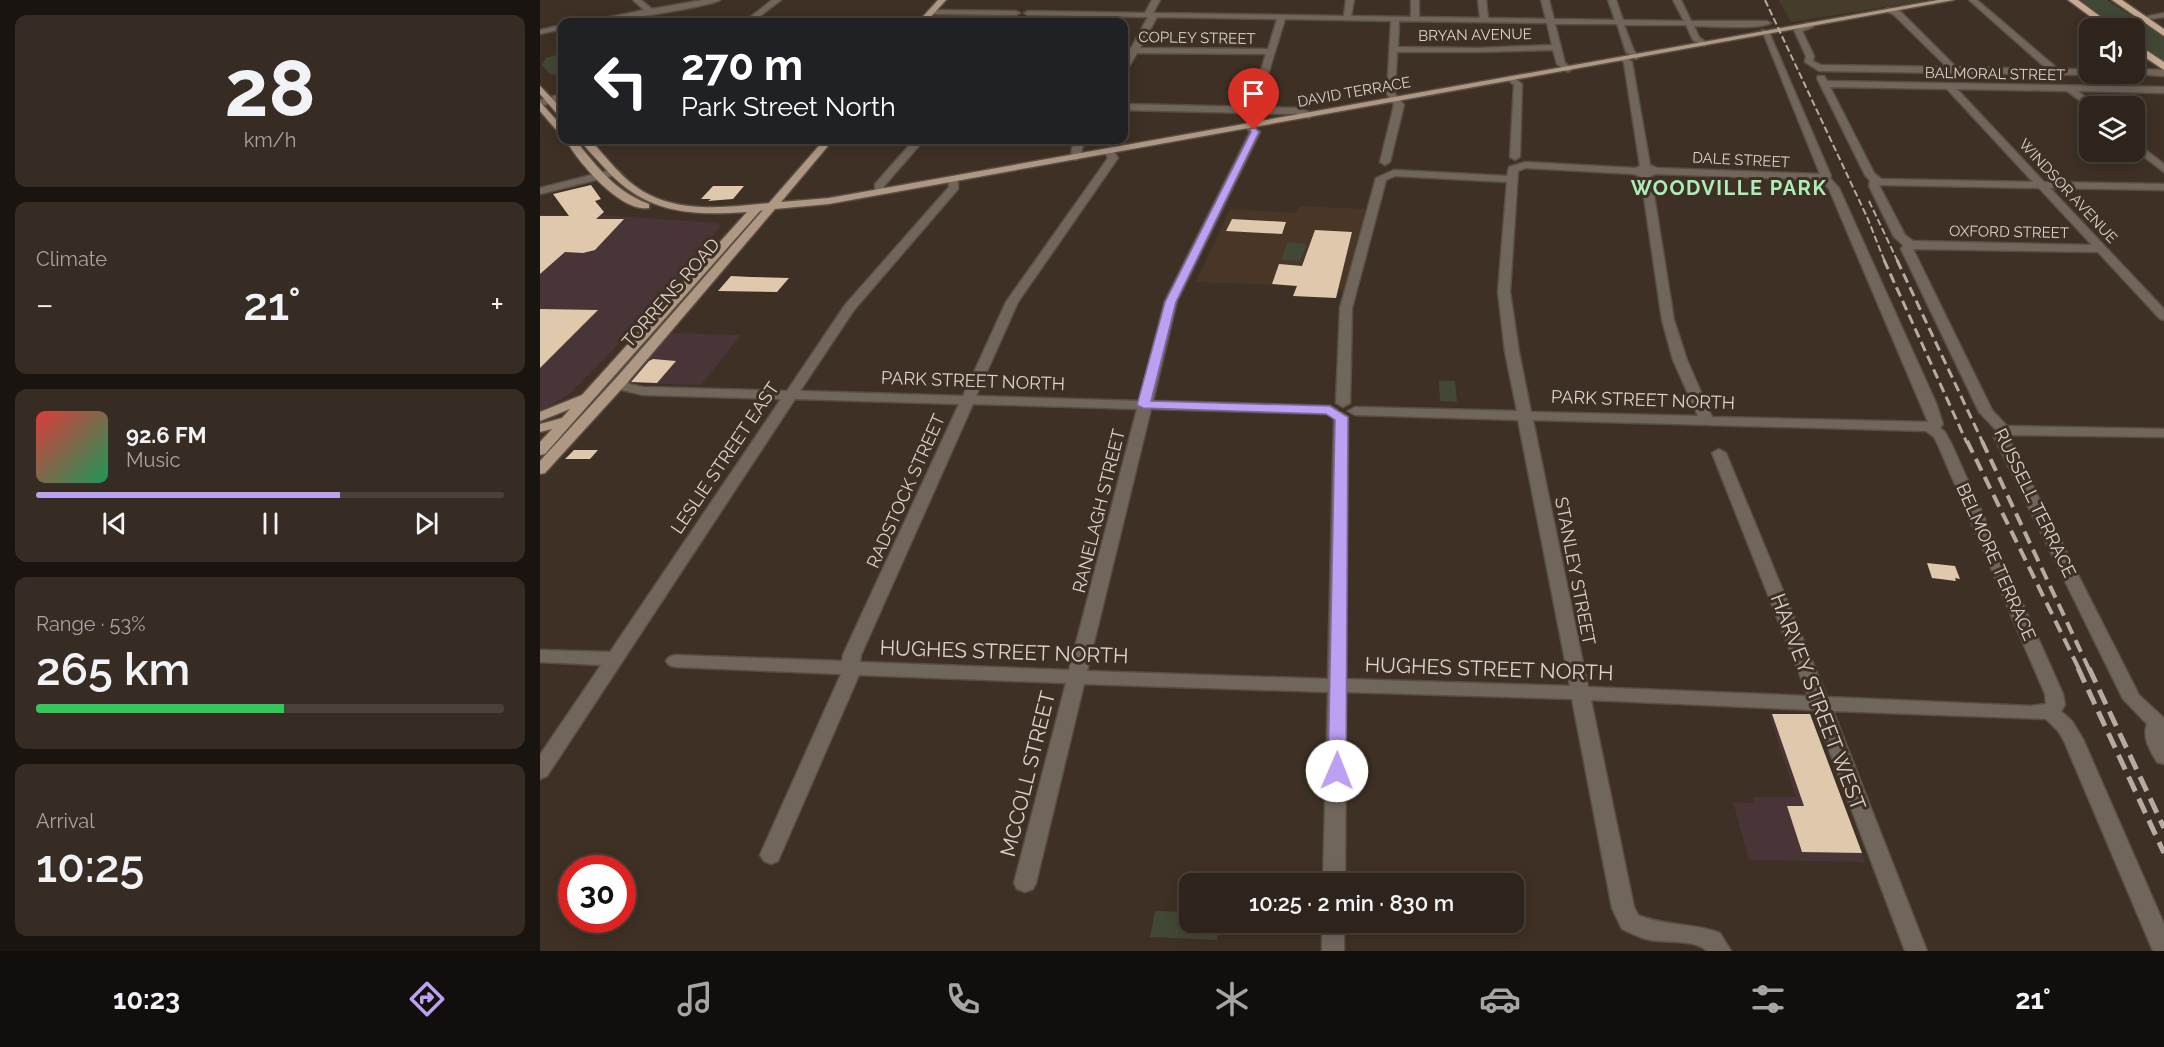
<!DOCTYPE html>
<html lang="en">
<head>
<meta charset="utf-8">
<style>
  :root { --surface:#2e241b; --page:#362c24; --text:#f1f3f6; --muted:#a7a4a3; --line:#49413a; --accent:#bca0f2 }
  body { margin:0; font-family:Raleway,sans-serif; background:var(--page); color:var(--text); height:100vh; display:flex; flex-direction:column; font-size:22px; white-space:nowrap }
  * { box-sizing:border-box; margin:0 }
  p { font-size:20px; color:var(--muted) }
  .icon { flex:none; width:33px; height:33px; fill:none; stroke:currentColor; stroke-width:2; stroke-linecap:round; stroke-linejoin:round }
  .map { position:relative; flex:1; overflow:hidden }
  .drawer { display:flex; flex-direction:column; gap:15px; padding:15px; background:#19140f; width:540px }
  .drawer>* { flex:none }
  .hud { position:absolute; left:18px; top:18px; width:570px; height:126px; border-radius:12px; box-shadow:0 3px 15px #0003,0 0 0 2px var(--line); background:#202124; color:#fff; overflow:hidden }
  .buttons { position:absolute; left:1539px; top:18px; display:grid; gap:12px }
  .buttons a { display:grid; place-items:center; width:66px; height:66px; border-radius:12px; background:var(--surface); box-shadow:0 3px 15px #0003,0 0 0 2px var(--line); font-size:30px }
  .speed { position:absolute; left:18px; top:855px; display:flex; gap:12px; font-size:30px; font-weight:700; text-align:center }
  .speed>* { display:grid; place-content:center; width:78px; height:78px; border-radius:50%; background:var(--surface); box-shadow:0 3px 15px #0003,0 0 0 2px var(--line); line-height:1 }
  .speed .limit { border:9px solid #d22; background:#fff; color:#111 }
  .pin { position:absolute; display:grid; place-items:center; width:51px; height:51px; color:#fff; margin:-62px -26px; border-radius:50% 50% 50% 0; rotate:-45deg; box-shadow:0 0 6px #0007 }
  .pin .icon { rotate:45deg }
  .me { position:absolute; width:66px; margin:-33px; rotate:1deg; stroke-linejoin:round; filter:drop-shadow(0 0 4px #0008) }
  .turn { display:flex; align-items:center; gap:21px; height:126px; padding:0 24px; font-size:27px }
  .turn .icon { width:78px; height:78px; stroke-width:2.5 }
  .turn b { display:block; font-size:42px; line-height:51px }
  .big { font-size:45px; font-weight:600; line-height:1.1 }
  .drawer .card { flex:1; display:flex; flex-direction:column; justify-content:center; gap:9px; min-width:0; padding:0 21px; border-radius:12px; background:var(--page) }
  .drawer .dial { align-items:center; gap:0 }
  .dial b { font-size:78px; line-height:1 }
  .song { display:flex; align-items:center; gap:18px }
  .cover { width:72px; height:72px; border-radius:9px; background:linear-gradient(135deg,hsl(0 70% 55%),hsl(150 70% 35%)) }
  .played { height:6px; border-radius:3px; background:linear-gradient(90deg,var(--accent) 65%,var(--line) 65%) }
  .keys { display:flex; justify-content:space-around; direction:ltr }
  .heat { display:flex; justify-content:space-between; align-items:center; font-size:33px; direction:ltr }
  .charge { height:9px; border-radius:4px; background:linear-gradient(90deg,#34c759 53%,var(--line) 0) }
  .trip { position:absolute; left:639px; top:873px; width:345px; height:60px; border-radius:12px; background:var(--surface); box-shadow:0 3px 15px #0003,0 0 0 2px var(--line); font-weight:600; line-height:60px; text-align:center }
  .menu { display:flex; height:96px; justify-content:space-around; align-items:center; background:#120e0b; color:var(--muted) }
  .menu .icon { width:42px; height:42px }
  .menu .on { color:var(--accent) }
  .menu b { font-size:27px; color:var(--text) }
  main { display:flex; flex:1; min-height:0 }
  .map>svg:first-child { display:block }
</style>
</head>
<body>
<main>
<section class="drawer">
<div class="card dial"><b>28</b><p>km/h</p></div>
<div class="card"><p>Climate</p>
<div class="heat"><a>−</a><b class="big">21°</b><a>+</a></div>
</div>
<div class="card">
<div class="song"><i class="cover"></i><div><b>92.6 FM</b><p>Music</p></div></div>
<div class="played"></div>
<div class="keys"><svg class="icon" aria-label="previous" viewBox="0 0 24 24"><path d="M18 5L8 12l10 7zM5 5v14"/></svg><svg class="icon" aria-label="pause" viewBox="0 0 24 24"><path d="M8 5v14M16 5v14"/></svg><svg class="icon" aria-label="next" viewBox="0 0 24 24"><path d="M6 5l10 7-10 7zM19 5v14"/></svg></div>
</div>
<div class="card"><p>Range · 53%</p><b class="big">265 km</b><div class="charge"></div></div>
<div class="card"><p>Arrival</p><b class="big">10:25</b></div>
</section>
<div class="map">
<svg width="1624" height="951" viewBox="0 0 1624 951">
  <rect width="100%" height="100%" fill="#3e3024"/>
  <path fill="#493438" d="M0 215H61L178 223 180 227 153 259 150 269 139 282 30 394 0 411Z
    M131 333 201 335 161 385 96 383 90 380Z
    M1229 714H1270L1325 862 1209 860 1193 802 1214 803 1213 797H1256Z"/>
  <path fill="#463c2c" d="M1239 0H1388L1251 22Z"/>
  <path fill="#4a3626" d="M224 18 304 19 300 22H218Z
    M759 206 825 209 804 289H798L796 298 753 296 755 286 656 282 690 209 756 213Z"/>
  <path fill="#414835" d="M1541 0H1567L1624 37V62L1595 40 1594 28H1578Z
    M22 53V77L10 74 2 65 6 58Z
    M748 242 767 244 760 261 741 260Z
    M899 381H915L917 402 900 401Z
    M615 911 649 912 650 922 679 923 677 940 610 937Z"/>
  <path fill="#dfc8ab" d="M51 185 61 199 55 201 64 212 56 219H84L55 250 43 253 25 252 0 274V216H29L13 194Z
    M173 186H204L193 199 168 201 171 199H161Z
    M692 219 746 222 742 234 686 231Z
    M775 230 812 232 796 298 753 296 757 286 732 284 739 264 762 266Z
    M191 276 211 277 249 278 237 292 178 291Z
    M0 309 58 310 0 368Z
    M113 359 136 361 117 383 91 382 109 361Z
    M34 450H58L50 459H25Z
    M1387 563 1415 566 1420 579 1415 578 1416 581 1392 578Z
    M1232 714H1270L1322 853 1262 852 1247 806H1264Z"/>
  <g fill="none" stroke-linecap="round" stroke-linejoin="round">
    <g stroke="#5a4d42" stroke-width="3">
      <path id="minor" d="M93 0H101L112 9 163 0H180C168 7 62 24 46 22L104 10Z
        M232 0H241L212 22H204Z
        M612 0H620L613 13 804 16 806 0H814L811 16 871 17V0H879V17L940 18 938 0H946L948 18 1006 19 1001 0H1009L1014 19 1075 20 1068 0H1076L1083 20 1144 21 1133 0H1141L1151 21H1227L1231 23C1219 30 1170 26 1154 26L1159 37 1168 44 1164 46 1153 40 1146 25H1084L1094 51 1100 57 1096 59 1086 52 1077 24H1015L1025 63 1032 69 1028 72 1017 64 1013 50 939 52H857L855 94 864 105 850 162 845 165 840 162 854 105 847 94 851 21 745 19 718 107 757 108 772 113 774 115 769 118 756 114 584 110V104L709 107 726 54 597 53 587 70 584 71V61L589 53 584 52V48H591L608 17 488 15 484 13 488 11 605 13ZM617 17 736 19H737L728 49 600 48ZM859 21 1007 23 1012 45 939 48 858 47Z
        M1429 0H1437L1518 69H1550V74H1553L1550 75 1279 71 1265 62 1266 56 1254 30 1267 23H1273V27L1262 31 1274 56 1273 61 1281 65 1407 67 1354 15 1348 12V8L1360 11 1416 67 1507 69Z
        M391 10 476 11 480 13 476 15 388 14 387 12Z
        M1624 13V17L1603 20 1599 18Z
        M22 25V29L0 34V30Z
        M1222 30 1229 32 1291 176 1290 178 1299 188 1396 403 1403 424 1400 428 1405 432 1412 445 1523 694 1525 705 1521 711 1532 721 1543 739 1624 924V951H1613L1524 741 1518 731 1506 719 1293 711 1387 951H1365L1274 710 1051 700 1094 907 1098 915C1124 926 1153 923 1180 933L1191 951H1167C1155 939 1126 943 1110 940 1100 938 1091 933 1082 929L1072 908 1032 699 806 692 805 884H783L788 692 544 684 496 883 493 889 485 892 477 889 474 883 526 683 319 675 238 861 231 864 224 861 220 855 301 674 135 667 129 665 126 661 129 657 135 655 302 661 303 655 419 404 255 399 7 776 0 779V755L61 665 0 662V650L70 652 241 399 103 395 78 389 75 380 77 377H87L89 384 103 387 247 391 305 305 409 187 408 179 413 176 418 179V189L314 310 260 391 423 396 466 302 568 158 564 151 569 148 572 149 578 158 478 302 436 396 599 401 625 301 710 132 704 126 709 123 720 132 637 301 613 401 790 406 797 410 790 414 611 409 547 671 788 679 794 417 801 413 808 417 806 679 1030 686 978 420 815 415 808 411 815 407 977 411 965 352 958 292 967 182 855 176 846 180 812 308 810 403 803 407 796 403 800 308 836 178 854 170 967 176 969 167 985 162 1095 168 1100 166 1084 63 1081 59 1085 56 1092 62 1110 165 1117 168 1280 174ZM986 168 1094 174 1101 177 1122 320 1133 360 1158 416 991 412 979 352 970 292 978 171ZM1116 174 1280 180 1289 189 1388 422 1172 417 1147 360 1134 320 1111 176ZM433 404 597 409 529 670 320 662 321 655ZM993 420 1386 431 1394 437 1398 445 1505 694 1506 704 1491 706 1287 697 1186 453 1179 449 1172 453 1268 696 1048 687Z
        M1594 69 1624 70V76L1591 74H1594Z
        M971 76 982 84 980 157 975 160 970 157 974 85 967 79Z
        M1278 76H1284L1287 81 1624 87V93L1538 91 1556 106 1550 108 1527 91 1417 89 1504 182 1624 184V190L1510 188 1624 309V320L1620 319 1558 252 1373 249 1452 410 1467 426 1624 429V437L1467 435 1599 695 1624 718V764L1617 762C1610 750 1602 738 1607 724L1583 699 1453 435 1456 430 1439 412 1361 249 1363 245 1354 237 1329 186 1330 181 1325 175 1277 78ZM1290 87 1407 89 1493 182 1341 179 1334 173ZM1339 185 1499 188 1552 245 1373 241 1365 235Z
        M22 94V100L0 106V100Z
        M374 140H384L344 186V194H336L335 184Z
        M538 140H547L542 148 541 157 536 160 531 157 532 148Z
        M1594 141 1624 164V172L1594 149Z
        M75 169 80 172 79 174 0 194V188Z
        M782 922H804V951H782Z"/>
    </g>
    <g stroke="#5a4d42" stroke-width="3">
      <path id="major" d="M398 0H406L386 22H378Z
        M1398 0H1414L289 204 235 209 87 383 5 473 0 474V461L77 377 223 210 220 211 5 454 0 455V442L12 429 0 432V424L22 418 30 409 0 421V412L42 395 207 212C146 216 103 213 61 164 54 156 45 148 41 140H50C65 155 77 173 95 186 132 214 185 208 229 203L284 140H293L241 202 289 198Z
        M0 86 22 109V117L19 116 0 94Z
        M0 102 22 126V134L19 133 0 111Z
        M26 140H35C57 166 75 192 109 204V208C81 213 37 161 26 140Z"/>
    </g>
    <g stroke="#5a4d42" stroke-width="3">
      <path id="highway" d="M1528 0H1538L1576 28H1566Z
        M1572 0H1582L1624 29V36Z
        M1594 42 1624 62V70L1594 50Z"/>
    </g>
    <use href="#minor" fill="#71665c" fill-rule="evenodd"/>
    <use href="#major" fill="#ae9783" fill-rule="evenodd"/>
    <use href="#highway" fill="#c6aa92" fill-rule="evenodd"/>
    <path stroke="#b6aba3" stroke-width="2" stroke-dasharray="7 3" stroke-linecap="butt" d="M1225 0 1327 217 1345 262
      M1329 201 1358 262"/>
    <path stroke="#b6aba3" stroke-width="3" stroke-dasharray="10 5" stroke-linecap="butt" d="M1344 260 1427 443
      M1357 260 1443 443"/>
    <path stroke="#b6aba3" stroke-width="4" stroke-dasharray="13 7" stroke-linecap="butt" d="M1427 441 1539 669
      M1442 441 1549 669"/>
    <path stroke="#b6aba3" stroke-width="5" stroke-dasharray="16 8" stroke-linecap="butt" d="M1538 668 1624 853
      M1549 668 1624 828"/>
  </g>
  <path fill="#bca0f2" stroke="#7a689d" stroke-width="1.5" d="M714 127 719 132 636 302 611 401 790 406 808 417 806 771 803 776 797 778 790 776 788 771 795 420 786 414 603 408 597 405 625 302 711 132 710 130Z"/>
  <g text-anchor="middle" stroke-width="6" stroke-linejoin="round" paint-order="stroke">
    <g font-size="15" fill="#dcd2cb" stroke="#3e3024">
      <text transform="translate(935 35) rotate(-1)" y="5">BRYAN AVENUE</text>
      <text transform="translate(657 38) rotate(1)" y="5">COPLEY STREET</text>
      <text transform="translate(1455 74) rotate(1)" y="5">BALMORAL STREET</text>
      <text transform="translate(814 92) rotate(-10)" y="5">DAVID TERRACE</text>
      <text transform="translate(1201 160) rotate(3)" y="5">DALE STREET</text>
      <text transform="translate(1528 191) rotate(47)" y="5">WINDSOR AVENUE</text>
      <text transform="translate(1469 232) rotate(1)" y="5">OXFORD STREET</text>
    </g>
    <g font-size="18" fill="#dcd2cb" stroke="#3e3024">
      <text transform="translate(131 293) rotate(-49)" y="6">TORRENS ROAD</text>
      <text transform="translate(433 381) rotate(2)" y="6">PARK STREET NORTH</text>
      <text transform="translate(1103 400) rotate(2)" y="6">PARK STREET NORTH</text>
      <text transform="translate(185 458) rotate(-56)" y="6">LESLIE STREET EAST</text>
      <text transform="translate(366 491) rotate(-66)" y="6">RADSTOCK STREET</text>
      <text transform="translate(1495 503) rotate(64)" y="6">RUSSELL TERRACE</text>
      <text transform="translate(559 511) rotate(-76)" y="6">RANELAGH STREET</text>
      <text transform="translate(1456 562) rotate(66)" y="6">BELMORE TERRACE</text>
      <text transform="translate(1035 571) rotate(79)" y="6">STANLEY STREET</text>
    </g>
    <g font-size="20" font-weight="bold" letter-spacing="1.5" fill="#aceeb7" stroke="#3e3024">
      <text x="1189" y="195">WOODVILLE PARK</text>
    </g>
    <g font-size="21" fill="#dcd2cb" stroke="#3e3024">
      <text transform="translate(464 652) rotate(2)" y="7">HUGHES STREET NORTH</text>
      <text transform="translate(949 669) rotate(2)" y="7">HUGHES STREET NORTH</text>
      <text transform="translate(1278 702) rotate(69)" y="7">HARVEY STREET WEST</text>
      <text transform="translate(488 774) rotate(-76)" y="7">MCCOLL STREET</text>
    </g>
  </g>
</svg>
<div class="buttons">
<a><svg class="icon" aria-label="sound" viewBox="0 0 24 24"><path d="M4 9h4l5-4v14l-5-4H4zM17 9q2 3 0 6"/></svg></a>
<a><svg class="icon" aria-label="layers" viewBox="0 0 24 24"><path d="M12 4l9 5-9 5-9-5zM3 14l9 5 9-5"/></svg></a>
</div>
<div class="speed"><div class="limit">30</div></div>
<div class="pin" style="left:714px;top:130px;background:#d93025"><svg class="icon" aria-label="arrive" viewBox="0 0 24 24"><path d="M6 21V4h12l-3 4 3 4H6"/></svg></div>
<svg class="me" style="left:797px;top:771px" viewBox="-20 -20 40 40"><circle r="19" fill="#fff"/><path d="M0-13L10 11 0 6-10 11z" fill="#bca0f2"/></svg>
<div class="trip">10:25 · 2 min · 830 m</div>
<div class="hud">
<div class="turn"><svg class="icon" aria-label="left" viewBox="0 0 24 24"><path d="M17 20v-9H6M10 6l-5 5 5 5"/></svg><div><b>270 m</b>Park Street North</div></div>
</div>
</div>
</main>
<nav class="menu">
<b>10:23</b>
<svg class="icon on" aria-label="directions" viewBox="0 0 24 24"><path d="M12 3l9 9-9 9-9-9zM9 14v-3h6M13 9l2 2-2 2"/></svg>
<svg class="icon" aria-label="music" viewBox="0 0 24 24"><path d="M9 18V5l10-2v13"/><circle cx="6" cy="18" r="3"/><circle cx="16" cy="16" r="3"/></svg>
<svg class="icon" aria-label="phone" viewBox="0 0 24 24"><path d="M5 4h4l2 5-3 2q2 4 5 5l2-3 5 2v4C11 20 4 13 5 4z"/></svg>
<svg class="icon" aria-label="climate" viewBox="0 0 24 24"><path d="M12 3v18M4 7l16 10M4 17L20 7"/></svg>
<svg class="icon" aria-label="car" viewBox="0 0 24 24"><path d="M5 17H2v-5l4-1 3-4h7l3 4 3 1v5h-3M9 17h6M6 11h13"/><circle cx="7" cy="17" r="2"/><circle cx="17" cy="17" r="2"/></svg>
<svg class="icon" aria-label="filters" viewBox="0 0 24 24"><path d="M4 7h16M4 17h16"/><circle cx="9" cy="7" r="2"/><circle cx="15" cy="17" r="2"/></svg>
<b>21°</b>
</nav>
</body>
</html>
